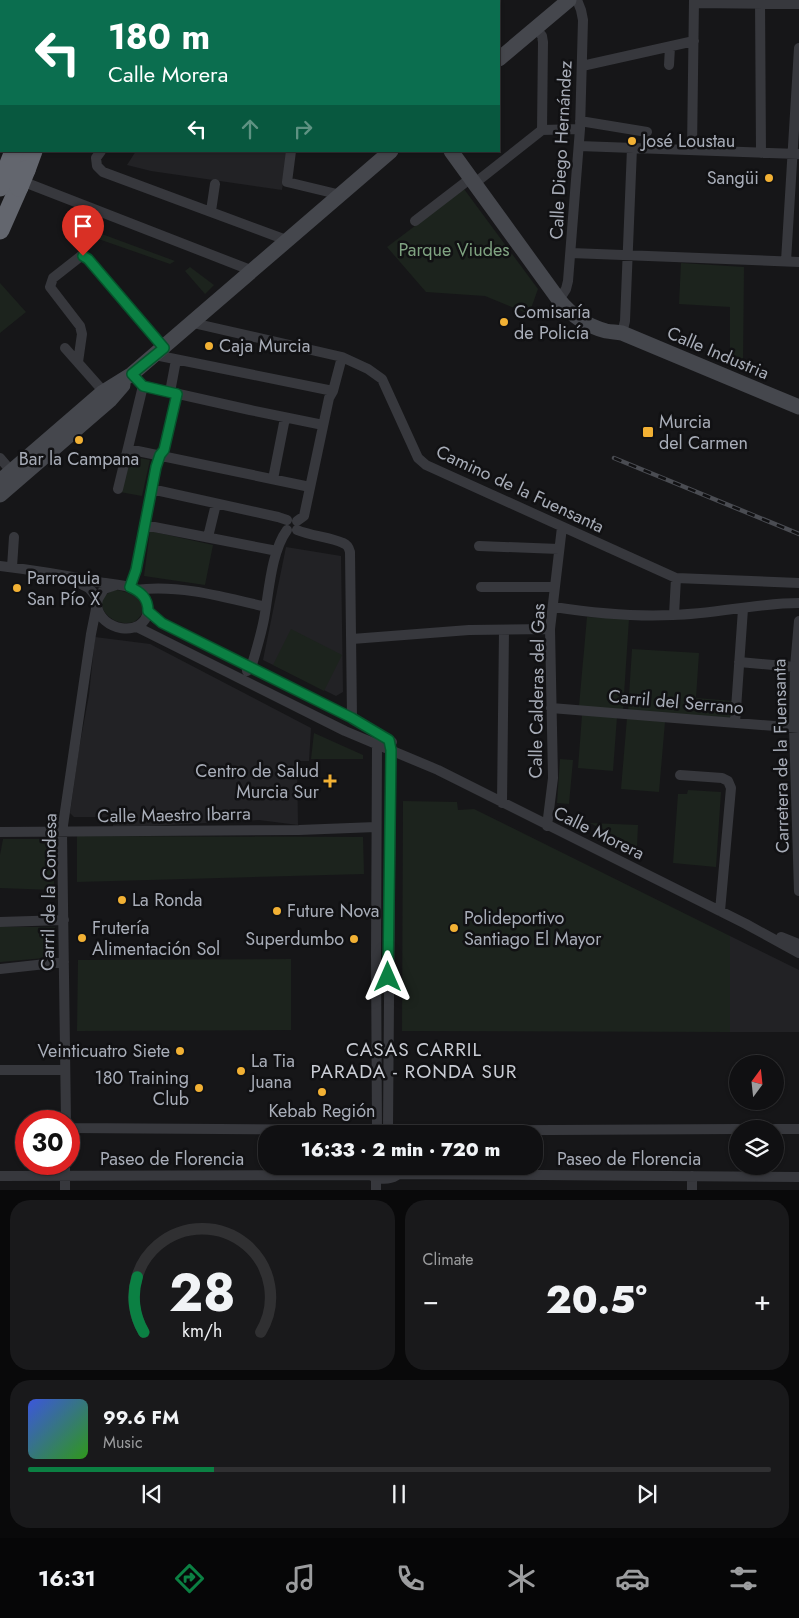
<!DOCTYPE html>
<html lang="en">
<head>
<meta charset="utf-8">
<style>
  :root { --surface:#101012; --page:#19191b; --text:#f1f3f6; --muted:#9c9d9f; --line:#303032; --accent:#0b8043 }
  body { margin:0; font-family:Jost,sans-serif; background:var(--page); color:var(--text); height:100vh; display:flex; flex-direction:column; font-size:19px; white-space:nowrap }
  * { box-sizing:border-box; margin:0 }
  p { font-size:16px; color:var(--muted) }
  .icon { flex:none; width:28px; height:28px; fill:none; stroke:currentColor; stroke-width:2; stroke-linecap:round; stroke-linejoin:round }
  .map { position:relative; height:1190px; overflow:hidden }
  .drawer { display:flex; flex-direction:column; gap:10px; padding:10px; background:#09090a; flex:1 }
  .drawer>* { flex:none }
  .banner { position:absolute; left:0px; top:0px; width:500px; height:152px; box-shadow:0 1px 4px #0004,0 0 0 1px var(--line); background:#0b6e4f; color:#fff; overflow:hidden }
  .needle { width:32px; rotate:15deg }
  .controls { position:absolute; left:729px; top:1055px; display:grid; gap:10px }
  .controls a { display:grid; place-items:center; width:55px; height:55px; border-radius:50%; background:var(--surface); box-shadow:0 1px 4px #0004,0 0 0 1px var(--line); font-size:25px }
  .speed { position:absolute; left:15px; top:1110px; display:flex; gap:10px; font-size:25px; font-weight:700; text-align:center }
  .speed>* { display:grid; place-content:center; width:65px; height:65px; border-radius:50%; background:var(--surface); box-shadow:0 1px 4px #0004,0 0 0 1px var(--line); line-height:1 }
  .speed .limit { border:8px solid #d22; background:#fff; color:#111 }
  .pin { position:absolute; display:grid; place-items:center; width:42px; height:42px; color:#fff; margin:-51px -21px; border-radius:50% 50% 50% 0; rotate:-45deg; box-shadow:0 0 5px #0007 }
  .pin .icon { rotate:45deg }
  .me { position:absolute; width:55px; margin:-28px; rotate:0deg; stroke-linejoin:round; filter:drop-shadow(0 0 4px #0008) }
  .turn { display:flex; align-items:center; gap:18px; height:105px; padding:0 25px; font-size:22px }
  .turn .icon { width:65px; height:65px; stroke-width:2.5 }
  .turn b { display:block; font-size:35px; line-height:42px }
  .lanes { display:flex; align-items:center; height:48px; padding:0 25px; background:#0003; justify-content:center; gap:25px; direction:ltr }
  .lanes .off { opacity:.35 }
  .big { font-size:38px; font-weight:800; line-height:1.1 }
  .drawer .tile { flex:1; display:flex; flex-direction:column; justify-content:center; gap:8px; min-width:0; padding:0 18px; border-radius:20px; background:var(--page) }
  .drawer .dial { align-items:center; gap:0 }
  .dial svg { height:130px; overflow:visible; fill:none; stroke:var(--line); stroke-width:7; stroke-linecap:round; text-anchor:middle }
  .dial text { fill:var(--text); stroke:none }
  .song { display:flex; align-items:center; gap:15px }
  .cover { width:60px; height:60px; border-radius:8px; background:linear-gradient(135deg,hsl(230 70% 55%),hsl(110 70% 35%)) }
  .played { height:5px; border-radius:2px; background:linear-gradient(90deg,var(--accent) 25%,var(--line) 25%) }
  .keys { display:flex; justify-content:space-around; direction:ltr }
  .heat { display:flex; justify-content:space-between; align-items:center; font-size:28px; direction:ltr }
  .drawer .tiles { flex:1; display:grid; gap:10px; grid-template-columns:1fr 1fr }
  .tile:last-child { grid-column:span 2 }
  .trip { position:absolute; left:258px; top:1125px; width:285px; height:50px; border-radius:20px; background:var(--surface); box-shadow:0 1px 4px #0004,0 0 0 1px var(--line); font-weight:800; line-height:50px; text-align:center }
  .dock { display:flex; height:80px; justify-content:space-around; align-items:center; background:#060607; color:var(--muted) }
  .dock .icon { width:35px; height:35px }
  .dock .current { color:var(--accent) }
  .dock b { font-size:22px; color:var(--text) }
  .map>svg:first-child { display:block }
</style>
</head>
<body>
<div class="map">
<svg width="799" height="1191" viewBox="0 0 799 1191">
  <rect width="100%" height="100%" fill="#161618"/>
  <path fill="#222225" d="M136 151H288L282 190 151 171 127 165Z
    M286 547 341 556 343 692 336 696 263 660Z
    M95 637 150 644 311 728 309 761H297L298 825 259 820 113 828V817H74L70 813 79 749 89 695Z
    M730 936 799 970V1032H730Z"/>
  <path fill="#1c231d" d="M464 189 538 289 529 314 485 296 426 292 387 247Z
    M91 230 175 261 170 264 87 235Z
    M681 263 744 267 743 364 732 359 730 355V307L679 304Z
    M190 267 214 285 205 294 185 271Z
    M0 283 26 312 0 333Z
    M129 456 150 460 142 496 120 492Z
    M150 531 213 545 205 585 144 576Z
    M116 590C134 592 156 606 134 622 108 629 87 597 116 590Z
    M587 617 629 619 623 710 579 706Z
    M291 629 342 655 324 691 273 665Z
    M632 649 699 653 696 698 733 701 732 718 628 711Z
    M582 715 617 717 613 771 578 768Z
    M627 718 665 722 659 792 621 789Z
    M314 733 363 755V759H311Z
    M560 759 573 760 569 804 557 803Z
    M688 790 721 792 716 867 673 863 678 794H687Z
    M403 801 457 802 458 810 474 809 730 936V1032L402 1031Z
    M590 823 638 825 637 847Z
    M77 836 363 837 364 874 77 882Z
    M3 839H54V890L0 888V855Z
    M0 927H55V957L0 962Z
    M291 959V1030L77 1031 78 960Z"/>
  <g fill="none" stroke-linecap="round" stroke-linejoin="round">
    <path stroke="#37383d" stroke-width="10" d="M320 0V1
      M375 0V1
      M421 0V1
      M760 0 761 153
      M236 1V0
      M694 3 799 4
      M536 28 542 36 543 42 542 130
      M669 65 670 47
      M582 66 694 41
      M0 112H1
      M580 121 647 132
      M579 146 799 154
      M692 150 694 0
      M101 151 96 158 97 166 103 172 289 241
      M291 151 287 182 341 195
      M19 180 253 271
      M475 183 542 130 580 129
      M211 211 215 184
      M415 221 471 178
      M571 253 799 262
      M786 261 799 48
      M559 300 566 289 568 281 580 129 583 20 581 10 577 0
      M193 323 342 357 368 369 382 379 418 458 426 465 676 578 799 583
      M622 333 625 321 632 148
      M65 348 104 392
      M155 355 333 391
      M78 362 82 334 80 326 50 287 53 278 81 256 88 259 164 348
      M143 386 250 410 323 425
      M170 392 176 360
      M128 449 310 487
      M0 458 11 471
      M273 479 285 418
      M118 489 143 386
      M151 489 278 517 287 520
      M297 521 304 516 329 398 333 391 342 357
      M144 525 277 551
      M297 530C311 536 331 537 343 543 348 545 349 548 350 552L352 718
      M208 537 216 504
      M479 546 559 549
      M0 566C33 570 65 575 98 582 110 584 124 584 135 589 143 594 149 602 148 611 144 639 99 631 97 605
      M12 567 14 537
      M75 581 89 588 98 599
      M130 587 136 570 156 467 160 455 164 450 177 394
      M481 587H555
      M135 590C179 584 224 597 266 607
      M554 607C593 613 633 617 673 615 715 614 757 603 799 603
      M148 611 156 619 170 627 352 718 392 742
      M674 615 676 578
      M799 621 795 667 794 728 799 891
      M137 627 345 731 438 770 746 924 799 953
      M352 639 469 630 550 629
      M739 662 795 667
      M247 671 251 668C256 651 261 635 264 619 269 592 271 552 287 530
      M551 708 799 728
      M735 723 743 609
      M680 775 722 778 728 781 731 788 720 911
      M502 803 504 630
      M547 826 553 778 550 629 562 527
      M0 832 299 830 376 827
      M0 922 64 920
      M781 937 799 944
      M0 969 64 962
      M0 1070H65
      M66 1121 62 832 91 634 98 599 104 589 116 585
      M377 1127 376 956 377 745 389 741 391 750 388 1127
      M69 1128 370 1130
      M775 1129H799
      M398 1131 738 1129
      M65 1164V1191
      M360 1166C373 1182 394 1184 406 1166
      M399 1174 799 1177
      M0 1176 369 1175
      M376 1191V1178
      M692 1191V1176"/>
    <path stroke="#45474d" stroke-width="15" d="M499 59 569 0
      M451 151 559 300C571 315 587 326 606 331 611 332 616 332 622 333L799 407
      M0 481 103 392 132 374 391 151
      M0 495 110 400 123 385"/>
    <path stroke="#53555c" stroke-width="16" d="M0 9 1 10
      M0 36H1"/>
    <path stroke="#63666e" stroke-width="19" d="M209 0 210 1
      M58 1V0
      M76 1V0
      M182 1 183 0
      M26 170 33 151
      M0 230 19 187"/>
    <g stroke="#4a4c52" stroke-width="4.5">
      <path id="rail" d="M614 458 799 534"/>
    </g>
    <use href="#rail" stroke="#111113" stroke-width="2.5" stroke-dasharray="8" stroke-linecap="butt"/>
    <path stroke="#63666e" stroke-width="19" d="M0 187 14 151
      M19 187 26 170"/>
  </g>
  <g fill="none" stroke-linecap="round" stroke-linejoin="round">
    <g stroke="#07532c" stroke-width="12">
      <path id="route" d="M83 256 88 259 164 348 132 374 143 386 177 394 164 450 160 455 156 467 136 570 130 587C141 592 148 598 148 611L162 623 352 718 389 740 391 750 388 977"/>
    </g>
    <use href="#route" stroke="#0b8043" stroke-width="9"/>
  </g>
  <g fill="#f2b134" stroke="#111113" stroke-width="2">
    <circle cx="632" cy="141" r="5"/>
    <circle cx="769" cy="178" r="5"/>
    <circle cx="504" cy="322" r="5"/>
    <circle cx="209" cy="346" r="5"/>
    <rect x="642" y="426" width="12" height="12" rx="2.5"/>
    <circle cx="79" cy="440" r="5"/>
    <circle cx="17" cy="588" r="5"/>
    <path d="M327.5 773.5h5v5h5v5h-5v5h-5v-5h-5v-5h5z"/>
    <circle cx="122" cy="900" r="5"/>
    <circle cx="277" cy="911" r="5"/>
    <circle cx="454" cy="928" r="5"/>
    <circle cx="82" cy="938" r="5"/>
    <circle cx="354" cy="939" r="5"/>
    <circle cx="180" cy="1051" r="5"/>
    <circle cx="241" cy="1071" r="5"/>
    <circle cx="199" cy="1088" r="5"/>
    <circle cx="322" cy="1092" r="5"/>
  </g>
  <g text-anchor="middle" stroke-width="5" stroke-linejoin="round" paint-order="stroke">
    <g font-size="18" fill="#a8adb8" stroke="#111113" text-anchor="start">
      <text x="642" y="147">José Loustau</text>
      <text x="759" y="184" text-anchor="end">Sangüi</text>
      <text x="514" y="318">Comisaría<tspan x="514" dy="21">de Policía</tspan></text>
      <text x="219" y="352">Caja Murcia</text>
      <text x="659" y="428">Murcia<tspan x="659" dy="21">del Carmen</tspan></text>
      <text x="79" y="465" text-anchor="middle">Bar la Campana</text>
      <text x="27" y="584">Parroquia<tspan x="27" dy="21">San Pío X</tspan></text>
      <text x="319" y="777" text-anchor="end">Centro de Salud<tspan x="319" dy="21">Murcia Sur</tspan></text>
      <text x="132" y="906">La Ronda</text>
      <text x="287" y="917">Future Nova</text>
      <text x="464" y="924">Polideportivo<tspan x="464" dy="21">Santiago El Mayor</tspan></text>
      <text x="92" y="934">Frutería<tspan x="92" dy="21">Alimentación Sol</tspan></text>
      <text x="344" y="945" text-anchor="end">Superdumbo</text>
      <text x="170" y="1057" text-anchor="end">Veinticuatro Siete</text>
      <text x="251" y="1067">La Tia<tspan x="251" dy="21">Juana</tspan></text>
      <text x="189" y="1084" text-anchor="end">180 Training<tspan x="189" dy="21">Club</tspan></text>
      <text x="322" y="1117" text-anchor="middle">Kebab Región</text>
    </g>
    <g font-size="18" fill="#a8adb8" stroke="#111113">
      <text transform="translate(561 150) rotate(-87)" y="6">Calle Diego Hernández</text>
      <text transform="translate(718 353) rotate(23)" y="6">Calle Industria</text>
      <text transform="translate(520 489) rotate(25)" y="6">Camino de la Fuensanta</text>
      <text transform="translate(537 691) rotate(-89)" y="6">Calle Calderas del Gas</text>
      <text transform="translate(676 702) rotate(5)" y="6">Carril del Serrano</text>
      <text transform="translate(781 756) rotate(-91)" y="6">Carretera de la Fuensanta</text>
      <text transform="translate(174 815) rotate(-1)" y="6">Calle Maestro Ibarra</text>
      <text transform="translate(599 833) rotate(26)" y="6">Calle Morera</text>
      <text transform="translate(49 892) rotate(-89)" y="6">Carril de la Condesa</text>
      <text x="172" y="1165">Paseo de Florencia</text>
      <text x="629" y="1165">Paseo de Florencia</text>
    </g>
    <g font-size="18" fill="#7fa381" stroke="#111113">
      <text x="454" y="256">Parque Viudes</text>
    </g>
    <g font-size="19" letter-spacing="1" fill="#c9ccd4" stroke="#111113">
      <text x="414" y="1056">CASAS CARRIL<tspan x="414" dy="22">PARADA - RONDA SUR</tspan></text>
    </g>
  </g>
</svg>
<div class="controls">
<a><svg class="needle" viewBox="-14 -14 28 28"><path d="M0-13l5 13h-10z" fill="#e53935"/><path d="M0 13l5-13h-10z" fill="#9c9d9f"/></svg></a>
<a><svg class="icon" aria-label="layers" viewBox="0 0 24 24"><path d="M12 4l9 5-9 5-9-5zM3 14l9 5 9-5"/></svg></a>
</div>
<div class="speed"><div class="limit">30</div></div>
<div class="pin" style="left:83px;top:256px;background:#d93025"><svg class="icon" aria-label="arrive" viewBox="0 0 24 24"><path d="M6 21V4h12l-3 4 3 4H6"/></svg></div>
<svg class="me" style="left:388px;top:977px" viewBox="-20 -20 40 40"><path d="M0-17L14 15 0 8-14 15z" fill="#0b8043" stroke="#fff" stroke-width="4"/></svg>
<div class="trip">16:33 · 2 min · 720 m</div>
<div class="banner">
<div class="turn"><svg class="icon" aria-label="left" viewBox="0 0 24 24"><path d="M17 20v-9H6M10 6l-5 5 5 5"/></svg><div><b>180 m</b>Calle Morera</div></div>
<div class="lanes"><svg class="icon" aria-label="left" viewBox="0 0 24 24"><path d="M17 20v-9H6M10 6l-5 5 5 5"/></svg><svg class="icon off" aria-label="ahead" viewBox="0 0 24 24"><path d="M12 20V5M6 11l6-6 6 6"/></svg><svg class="icon off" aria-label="right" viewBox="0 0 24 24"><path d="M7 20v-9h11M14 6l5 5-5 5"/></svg></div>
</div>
</div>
<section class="drawer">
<div class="tiles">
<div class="tile dial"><svg viewBox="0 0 100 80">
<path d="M14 69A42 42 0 1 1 86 69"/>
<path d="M14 69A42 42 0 0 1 10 35" stroke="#0b8043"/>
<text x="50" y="56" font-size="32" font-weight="700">28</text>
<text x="50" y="72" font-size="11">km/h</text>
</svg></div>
<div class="tile"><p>Climate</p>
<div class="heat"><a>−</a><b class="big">20.5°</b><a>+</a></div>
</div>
<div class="tile">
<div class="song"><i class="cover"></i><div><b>99.6 FM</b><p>Music</p></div></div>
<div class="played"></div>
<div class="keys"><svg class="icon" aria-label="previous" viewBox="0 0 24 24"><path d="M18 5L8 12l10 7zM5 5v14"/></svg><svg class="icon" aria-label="pause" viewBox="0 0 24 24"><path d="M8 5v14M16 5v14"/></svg><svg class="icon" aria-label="next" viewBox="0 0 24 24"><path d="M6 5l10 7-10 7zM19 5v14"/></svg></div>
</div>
</div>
</section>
<nav class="dock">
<b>16:31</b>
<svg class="icon current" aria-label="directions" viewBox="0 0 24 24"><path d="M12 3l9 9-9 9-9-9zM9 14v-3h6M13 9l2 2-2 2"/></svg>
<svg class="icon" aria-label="music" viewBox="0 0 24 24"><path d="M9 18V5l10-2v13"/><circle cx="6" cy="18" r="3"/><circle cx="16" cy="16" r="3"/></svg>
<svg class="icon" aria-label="phone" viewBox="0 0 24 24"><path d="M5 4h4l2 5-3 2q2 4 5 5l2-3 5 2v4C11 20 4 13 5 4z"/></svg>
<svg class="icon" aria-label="climate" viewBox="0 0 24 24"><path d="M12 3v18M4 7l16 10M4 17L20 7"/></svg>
<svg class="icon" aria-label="car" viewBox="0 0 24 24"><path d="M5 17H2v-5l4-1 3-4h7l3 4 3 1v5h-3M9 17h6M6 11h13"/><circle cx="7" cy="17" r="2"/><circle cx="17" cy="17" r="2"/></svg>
<svg class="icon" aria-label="filters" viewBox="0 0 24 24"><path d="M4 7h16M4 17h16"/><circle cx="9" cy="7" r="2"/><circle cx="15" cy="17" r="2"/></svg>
</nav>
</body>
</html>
